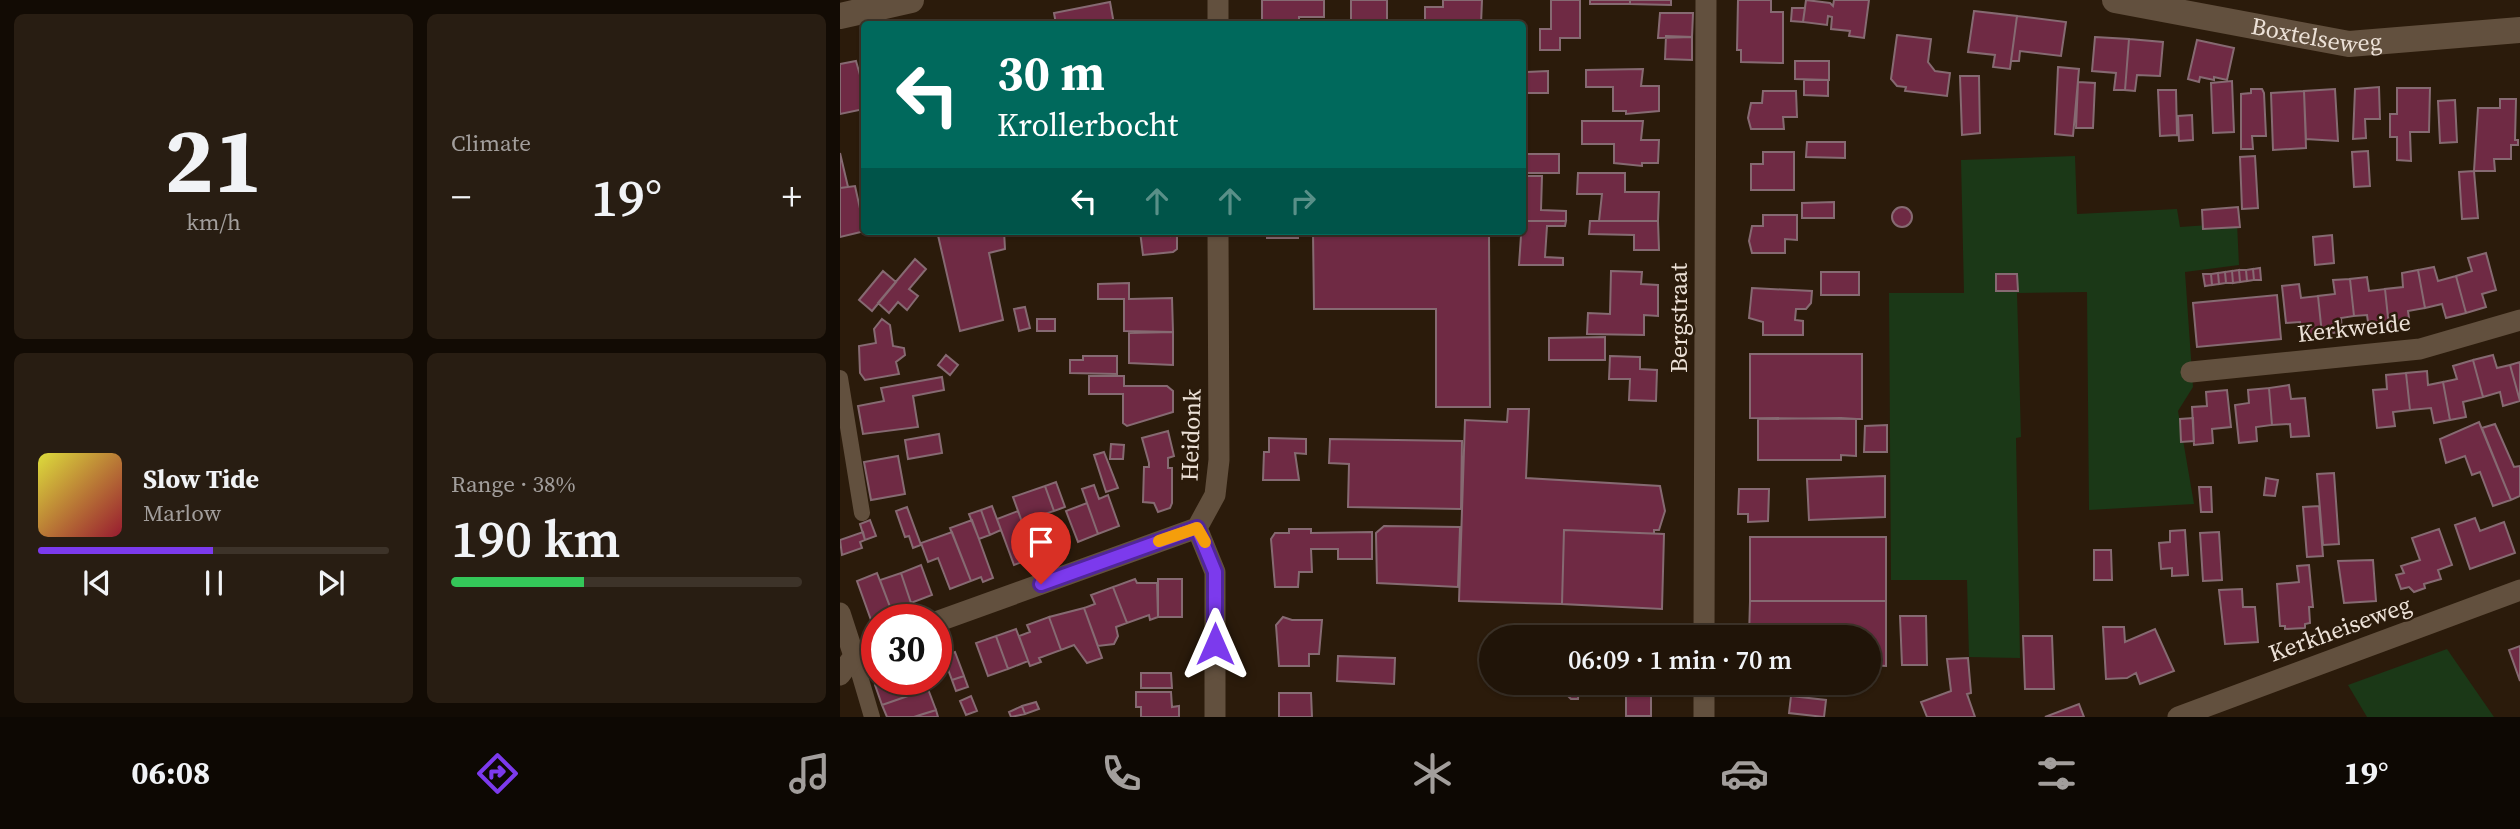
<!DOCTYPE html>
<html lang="en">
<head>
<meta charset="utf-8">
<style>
  :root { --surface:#201408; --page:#281d12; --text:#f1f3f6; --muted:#a29e9c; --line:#3d3329; --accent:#7c3aed }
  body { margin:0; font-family:"Source Serif 4",serif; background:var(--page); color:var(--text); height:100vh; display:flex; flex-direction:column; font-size:26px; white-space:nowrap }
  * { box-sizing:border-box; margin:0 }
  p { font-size:23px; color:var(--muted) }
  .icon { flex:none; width:38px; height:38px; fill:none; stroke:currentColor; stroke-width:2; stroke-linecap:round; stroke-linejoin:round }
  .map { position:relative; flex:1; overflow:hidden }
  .drawer { display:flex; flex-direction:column; gap:14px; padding:14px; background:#120b04; width:840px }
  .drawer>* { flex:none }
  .hud { position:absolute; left:21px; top:21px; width:665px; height:214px; border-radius:7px; box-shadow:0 2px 5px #0004,0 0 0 2px var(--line); background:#00695c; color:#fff; overflow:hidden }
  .speed { position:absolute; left:21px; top:604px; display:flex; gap:14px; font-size:35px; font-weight:700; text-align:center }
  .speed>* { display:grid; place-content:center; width:91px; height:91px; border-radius:50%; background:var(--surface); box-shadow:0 2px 5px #0004,0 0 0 2px var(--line); line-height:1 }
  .speed .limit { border:10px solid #d22; background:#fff; color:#111 }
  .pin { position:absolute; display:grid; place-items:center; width:60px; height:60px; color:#fff; margin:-72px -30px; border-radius:50% 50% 50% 0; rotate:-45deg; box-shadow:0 0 7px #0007 }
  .pin .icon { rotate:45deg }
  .me { position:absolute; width:77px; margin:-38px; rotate:0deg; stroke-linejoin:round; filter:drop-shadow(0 0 5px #0008) }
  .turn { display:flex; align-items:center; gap:24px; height:147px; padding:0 21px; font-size:32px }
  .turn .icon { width:91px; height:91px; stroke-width:2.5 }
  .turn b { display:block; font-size:49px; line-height:60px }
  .lanes { display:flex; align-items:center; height:66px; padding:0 21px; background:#0003; justify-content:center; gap:35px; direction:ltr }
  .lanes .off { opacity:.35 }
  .big { font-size:52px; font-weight:600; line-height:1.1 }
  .drawer .tile { flex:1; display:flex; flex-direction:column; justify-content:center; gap:10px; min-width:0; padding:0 24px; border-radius:10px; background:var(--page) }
  .drawer .dial { align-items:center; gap:0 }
  .dial b { font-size:91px; line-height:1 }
  .song { display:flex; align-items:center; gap:21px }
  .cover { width:84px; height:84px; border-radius:10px; background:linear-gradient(135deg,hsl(60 70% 55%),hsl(350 70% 35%)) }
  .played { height:7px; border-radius:4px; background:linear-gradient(90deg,var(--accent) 50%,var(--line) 50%) }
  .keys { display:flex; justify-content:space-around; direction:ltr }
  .heat { display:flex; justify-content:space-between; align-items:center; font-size:38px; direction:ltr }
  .charge { height:10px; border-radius:5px; background:linear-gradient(90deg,#34c759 38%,var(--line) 0) }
  .drawer .tiles { flex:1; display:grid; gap:14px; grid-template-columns:repeat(2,1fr) }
  .trip { position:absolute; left:639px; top:625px; width:402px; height:70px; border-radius:35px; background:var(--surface); box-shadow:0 2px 5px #0004,0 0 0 2px var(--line); font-weight:600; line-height:70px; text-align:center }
  .menu { display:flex; height:112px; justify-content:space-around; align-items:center; background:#0d0803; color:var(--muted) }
  .menu .icon { width:49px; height:49px }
  .menu .active { color:var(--accent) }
  .menu b { font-size:32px; color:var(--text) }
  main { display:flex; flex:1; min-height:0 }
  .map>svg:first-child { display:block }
</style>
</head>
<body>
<main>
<section class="drawer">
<div class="tiles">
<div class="tile dial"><b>21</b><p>km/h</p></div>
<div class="tile"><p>Climate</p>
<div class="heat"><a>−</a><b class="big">19°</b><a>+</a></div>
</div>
<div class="tile">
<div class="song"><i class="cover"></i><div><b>Slow Tide</b><p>Marlow</p></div></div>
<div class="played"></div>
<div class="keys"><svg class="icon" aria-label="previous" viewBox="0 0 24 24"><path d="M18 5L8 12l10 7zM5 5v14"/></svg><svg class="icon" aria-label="pause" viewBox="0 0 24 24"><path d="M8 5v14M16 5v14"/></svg><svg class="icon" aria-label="next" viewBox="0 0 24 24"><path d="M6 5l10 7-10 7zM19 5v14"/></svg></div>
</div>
<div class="tile"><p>Range · 38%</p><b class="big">190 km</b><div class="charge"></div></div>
</div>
</section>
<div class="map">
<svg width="1680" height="717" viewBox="0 0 1680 717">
  <rect width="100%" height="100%" fill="#2b1b0b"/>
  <path fill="#1b3817" d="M1235 156 1237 214 1337 209 1340 227 1397 223 1399 265 1345 272 1353 387 1338 411 1354 504 1249 510 1247 292 1177 293 1181 437 1176 438 1180 658 1129 657 1127 580H1051L1049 293H1124L1121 160Z
    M1607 649 1654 717H1527L1508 685Z"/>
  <path fill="#6f2a44" stroke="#866a72" stroke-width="2" d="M422 0H484V17H459V24H437V20H422Z
    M511 0H547V24H511Z
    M603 0H642L641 24H585V7H603Z
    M711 0H740V38H720V50H700V29H711Z
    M750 0H790V4H750Z
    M790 0H831V5L790 4Z
    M898 0H931V12H943V63L901 62V50H897Z
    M966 0 990 3 993 6 994 0H1029L1024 38 1009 36 1010 31 991 29 992 17 988 16 987 25 963 22Z
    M270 2 274 24H216L214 13Z
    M952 8H965L963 22 951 21Z
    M1134 11 1177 16 1170 69 1153 67 1155 55 1128 52Z
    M820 13H853L852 37 818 38Z
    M1177 16 1226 22 1221 56 1180 51 1179 61H1171Z
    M1057 35 1091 39 1088 62 1095 71 1110 73 1107 96 1065 91 1066 87 1057 86 1051 79Z
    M826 36 852 37V60L825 59Z
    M1255 37 1289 39 1285 90H1274L1276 73 1252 71Z
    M1289 39 1323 42 1320 76 1297 75 1295 91 1285 90Z
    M1357 40 1394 48 1387 80 1374 77V80L1360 77 1359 82 1348 79Z
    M16 61 24 89V109L0 114V64Z
    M955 61H989V80L955 79Z
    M1218 67 1239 69 1233 136 1215 134Z
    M803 69 801 86H819V111L786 114V111H773V87H746V70Z
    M708 71V93H687V72Z
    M1120 76H1139L1140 133 1122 135Z
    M964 80H988V96L964 95Z
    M1392 81 1394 132 1373 133 1371 83Z
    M1238 82 1255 83 1253 128H1236Z
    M1539 87 1540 119H1525L1526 138 1513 139 1515 89Z
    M1557 88H1590L1589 132H1570L1571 161 1557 160V137H1550V114H1557Z
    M1411 89H1422L1424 93 1426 136H1412L1413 149H1401V94L1411 93Z
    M1495 89 1498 141 1466 139 1464 91Z
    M1318 90H1336L1337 135 1320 136Z
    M923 91H956L957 117H943L944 129H911L908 118 911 103H922Z
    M1464 91 1466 148 1433 150 1431 93Z
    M1660 99H1676L1675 140H1678V145H1671V159H1654L1655 171H1634L1638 108H1660Z
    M1615 100 1617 142 1600 143 1598 101Z
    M1352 115 1353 140 1339 141 1338 116Z
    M742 121H803L801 140H819L818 163H802V166L774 163V144H742Z
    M967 142H1005V158L966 157Z
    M1528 151 1530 186 1514 187 1512 152Z
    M923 152H954V190H911V164H923Z
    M0 153 8 187 0 188Z
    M682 154H719V173H682Z
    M1415 156 1418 208 1402 209 1400 157Z
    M1634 171 1638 218 1622 219 1619 172Z
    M738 173H785V192H819L818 221H759L762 194H737Z
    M683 176H702L701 210 726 211V221H682Z
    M15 186 25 231 0 237V188Z
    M994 202V218H962V203Z
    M1052 217a10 10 0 1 1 20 0a10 10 0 1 1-20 0Z
    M1398 207 1400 227 1363 229 1362 210Z
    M923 215H957V240L945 239V253H912L909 241 912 226H923Z
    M682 221H726L725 226H707L705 257 723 258V265H679Z
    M750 221H818L819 250H794V235L749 234Z
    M97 231H164L165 249 149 253 163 320 120 331Z
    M300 231H331V236L337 235V249L333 252 303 255Z
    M427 231H649L650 407H596V309H474L473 232 458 233V238H427Z
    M1492 235 1494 263 1475 265 1473 237Z
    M1646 253 1656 290 1642 294 1646 307 1626 313 1616 276 1632 271 1628 258Z
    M75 259 86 269 69 289 78 296 67 310 58 302 49 313 38 303Z
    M1594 267 1598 281 1616 276 1626 313 1606 318 1602 304 1585 308 1578 270Z
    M1420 268 1421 280H1414L1413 269Z
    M1413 269 1414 280 1407 281 1406 270Z
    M1399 270H1406L1407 281 1400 282Z
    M1399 270 1400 282 1393 283 1392 271Z
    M1578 270 1585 308 1568 311 1570 325 1549 327 1545 289 1563 287 1562 273Z
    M43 271 56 282 32 311 19 300Z
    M771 271 802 272 801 284 818 285V316L804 315V335L747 334 748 313 770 314Z
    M1392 271 1393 283H1386L1385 272Z
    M981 272H1019V295H981Z
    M1385 272 1386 283 1379 284 1378 273Z
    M1378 273 1379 284 1372 285 1371 274Z
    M1156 274H1177L1178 291H1156Z
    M1363 274H1371L1372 285 1365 286Z
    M1527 277 1529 291 1545 289 1549 327 1529 329 1527 315 1514 316 1510 279Z
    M1510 279 1514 316 1501 318 1502 332 1482 334 1478 296 1495 294 1493 280Z
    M289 283V299L332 298 333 332 284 331V299H258V284Z
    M1459 284 1461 298 1478 296 1482 334 1461 336 1460 322 1446 323 1442 286Z
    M912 288 972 291 971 303 966 309H956L955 320 963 321V335H923V322L909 318Z
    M1437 295 1441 339 1357 347 1353 303Z
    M185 307 190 328 179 331 174 309Z
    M42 319 50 325 53 346 64 348 65 355 56 362 59 374 25 380 20 373 19 346 36 343 34 329Z
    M197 319H215V331H197Z
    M333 332V365L289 363V333Z
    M765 337V360H709V338Z
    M910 354H1022V419L910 418Z
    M106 355 118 365 110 375 98 365Z
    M1653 355 1657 368 1670 365 1680 401 1663 406 1660 392 1643 397 1633 360Z
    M243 356H277V374L230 373V360H243Z
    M770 356 800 357V369L817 370 816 401 789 400 790 379H769Z
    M1633 360 1643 397 1623 402 1626 417 1610 420 1603 382 1617 379 1613 366Z
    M1680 362V401L1670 365Z
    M1587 371 1588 385 1603 382 1610 420 1594 423 1591 408 1570 410 1566 373Z
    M1566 373 1570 410 1553 412 1555 426 1537 428 1533 390 1547 389 1546 375Z
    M249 376H284V386H327L333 391V412L287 426 283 423V394H249Z
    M102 377 104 390 73 396 78 427 23 434 18 406 44 401 41 388Z
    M1449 385 1451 399 1465 398 1469 436 1451 437 1450 424 1432 425 1429 388Z
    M1429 388 1432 425 1416 427 1417 441 1399 443 1395 405 1409 403 1408 390Z
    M1387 390 1391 427 1372 429 1373 443 1354 445 1352 407 1367 406 1366 392Z
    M668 409H689L686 478 820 486 825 511 819 530H814V534H824L724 530 722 604 619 601 625 420 667 422Z
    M1001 418 1016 419V456L1001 455V460H918V419Z
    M1353 418 1354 441 1341 442 1340 419Z
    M1639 422 1671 500 1653 506 1640 472 1632 475 1625 456 1606 463 1600 439Z
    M1655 424 1674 467 1680 466V496L1671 500 1642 428Z
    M1047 425V452H1024L1025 426Z
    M328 431 334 456 328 458V468H332V503L330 508 318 512 314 503 303 502 304 467H309V463L302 438Z
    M99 434 102 453 68 459 65 440Z
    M429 438 466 439V454L455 453 459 480H423L424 452H429Z
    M490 439 622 441 621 509 508 507 509 464 489 463Z
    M271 444 284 445 283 459H270Z
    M264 452 278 488 266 492 254 455Z
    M58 456 65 494 31 500 24 462Z
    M1494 473 1499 544 1483 545 1477 474Z
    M1045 476V517L969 520 967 479Z
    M1426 478 1438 480 1435 496 1424 495Z
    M216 482 225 507 214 511 205 486Z
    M254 485 259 499 268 495 279 526 258 534 242 489Z
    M205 486 214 511 182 522 173 497Z
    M1359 487H1371L1372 512H1361Z
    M899 489H929L928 521 908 522V514H898Z
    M247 503 258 534 238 542 226 511Z
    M152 506 161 530 150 535 141 510Z
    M1479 506 1483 556 1467 557 1463 507Z
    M67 507 81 545 73 548 69 536 65 537 56 511Z
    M141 510 150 535 139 539 129 514Z
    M178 511 195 557 174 565 157 519Z
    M1635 518 1640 531 1664 522 1675 553 1630 569 1615 525Z
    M204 519 216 550 195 557 183 527Z
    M30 520 36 536 25 540 20 524Z
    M132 520 153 578 143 582 141 577 131 581 110 528Z
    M544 526 620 527 618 587 537 583 536 533Z
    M449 529H471V533L532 532V559H498V549H471L472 572H459L458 587H435L431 539 435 533H449Z
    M1599 529 1612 565 1598 570 1601 579 1584 584 1585 588 1574 592 1569 587 1561 589 1556 575 1564 573 1561 566 1580 560 1572 538Z
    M724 530 824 534 822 609 722 604Z
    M1345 530 1348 575 1332 576V568L1321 569 1319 543 1330 542V531Z
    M23 532 25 540 20 542 22 548 2 555 0 540Z
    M112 532 131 581 110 589 98 558 88 562 81 543Z
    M1379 532 1382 580 1363 581 1360 533Z
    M910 537H1046V601H910Z
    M1254 550H1271L1272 580H1254Z
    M1533 560 1536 601 1504 603 1498 561Z
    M81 565 92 595 71 603 61 573Z
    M1469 565 1473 607H1469L1470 623 1465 624V628L1445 629V626H1440L1437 584 1459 582 1457 566Z
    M37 573 52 612 31 620 17 581Z
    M61 573 71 603 52 612 40 580Z
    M295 579 297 583H317L318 617 310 620 309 615 287 623 273 587Z
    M318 579H342V617H318Z
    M273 587 287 623 276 627 278 636 274 644 258 646 244 608 255 604 251 595Z
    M1402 589 1403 607H1415L1418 642 1385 644 1379 590Z
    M910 601H1046V666L1029 665V637H909Z
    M244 608 262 658 247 663 234 645 221 650 209 617Z
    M1060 616H1086L1087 665H1062Z
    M209 617 221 650 199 658 201 662 190 666 179 636 190 632 187 625Z
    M443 617 452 620H482L479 654H469V666H439L436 625Z
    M1263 627H1284L1285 642 1315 629 1334 671 1300 684 1296 673 1287 678 1266 679Z
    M176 629 190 666 188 661 168 669 156 636Z
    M704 630 791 631V637H704Z
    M156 636 168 669 148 676 136 643Z
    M1183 636H1212L1214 689H1185Z
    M1680 646V681L1669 650Z
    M115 652 124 676 112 680 103 656Z
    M498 656 555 658 554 684 497 681Z
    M1128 658 1131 693 1127 694 1135 717H1087L1081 702 1111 691 1107 659Z
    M301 673H331L332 688H301Z
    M124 676 128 687 116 691 112 680Z
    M45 679H70L72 684 85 680 88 689 42 705 35 685Z
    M765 682H811V716H786V688H765Z
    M731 686H739L738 699H731L726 694Z
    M88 689 96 710 74 717H47L42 705Z
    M296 692H331L332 707 339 706V717H301V707H296Z
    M439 693H471L472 717H439Z
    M131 696 137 711 126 715 120 701Z
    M951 696 986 700 984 717 949 713Z
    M196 702 199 709 185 714 182 706Z
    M1239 704 1244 717H1205Z
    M182 706 185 714 171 717 169 712Z
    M96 710 98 717H74L83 714Z"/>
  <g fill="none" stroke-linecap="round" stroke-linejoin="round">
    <path stroke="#62503e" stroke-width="16" d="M0 378 22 513
      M14 656 32 717"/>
    <path stroke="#62503e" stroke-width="21" d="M378 0V24
      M1351 372 1580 349 1680 320
      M0 613 14 656
      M96 622 357 528
      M864 637 866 0
      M0 675 14 656 37 644
      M375 717V572L357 528 375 495 379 460 378 231
      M864 717V682
      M1338 717 1680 590"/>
    <g stroke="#62503e" stroke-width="26">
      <path id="s1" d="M1275 0 1509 44 1680 30"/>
      <path d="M0 16 71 0"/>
    </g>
  </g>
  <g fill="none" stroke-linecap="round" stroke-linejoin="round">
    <g stroke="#51269a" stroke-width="18">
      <path id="route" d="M201 584 357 528 375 572V644"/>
    </g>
    <use href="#route" stroke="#7c3aed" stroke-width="12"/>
    <path stroke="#f59e0b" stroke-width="12" d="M319 541 357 528 365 542"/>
  </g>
  <g text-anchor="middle" stroke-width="5" stroke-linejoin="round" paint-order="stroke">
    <g font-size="24" fill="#ece1d7" stroke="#2b1b0b">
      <text dy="8" stroke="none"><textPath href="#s1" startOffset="205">Boxtelseweg</textPath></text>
      <text transform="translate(839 318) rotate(-90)" y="8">Bergstraat</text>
      <text transform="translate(1514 328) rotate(-6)" y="8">Kerkweide</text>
      <text transform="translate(351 435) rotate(-88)" y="8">Heidonk</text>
      <text transform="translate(1500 629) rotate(-20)" y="8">Kerkheiseweg</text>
    </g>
  </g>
</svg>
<div class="speed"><div class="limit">30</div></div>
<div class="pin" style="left:201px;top:584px;background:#d93025"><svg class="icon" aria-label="arrive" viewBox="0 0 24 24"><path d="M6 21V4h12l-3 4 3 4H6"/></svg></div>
<svg class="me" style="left:375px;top:644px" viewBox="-20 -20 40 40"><path d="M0-17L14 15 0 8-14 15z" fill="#7c3aed" stroke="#fff" stroke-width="4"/></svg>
<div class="trip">06:09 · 1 min · 70 m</div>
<div class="hud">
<div class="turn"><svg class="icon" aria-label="left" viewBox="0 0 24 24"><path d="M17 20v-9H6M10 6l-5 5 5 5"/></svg><div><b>30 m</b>Krollerbocht</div></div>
<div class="lanes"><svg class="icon" aria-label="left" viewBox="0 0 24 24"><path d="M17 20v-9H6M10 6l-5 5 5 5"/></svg><svg class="icon off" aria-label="ahead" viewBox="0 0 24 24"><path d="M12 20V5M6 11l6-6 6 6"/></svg><svg class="icon off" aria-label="ahead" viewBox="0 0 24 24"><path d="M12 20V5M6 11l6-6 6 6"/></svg><svg class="icon off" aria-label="right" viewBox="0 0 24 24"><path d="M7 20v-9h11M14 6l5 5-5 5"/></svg></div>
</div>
</div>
</main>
<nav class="menu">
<b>06:08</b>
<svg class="icon active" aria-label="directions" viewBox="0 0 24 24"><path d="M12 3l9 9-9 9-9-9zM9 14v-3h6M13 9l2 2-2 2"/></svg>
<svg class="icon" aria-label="music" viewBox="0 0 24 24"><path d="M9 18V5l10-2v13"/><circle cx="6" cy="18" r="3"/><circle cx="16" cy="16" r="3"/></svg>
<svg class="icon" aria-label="phone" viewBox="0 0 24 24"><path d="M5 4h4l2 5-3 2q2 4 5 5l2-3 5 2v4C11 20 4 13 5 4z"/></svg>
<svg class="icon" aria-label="climate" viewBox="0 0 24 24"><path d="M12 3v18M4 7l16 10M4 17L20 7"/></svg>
<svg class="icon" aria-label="car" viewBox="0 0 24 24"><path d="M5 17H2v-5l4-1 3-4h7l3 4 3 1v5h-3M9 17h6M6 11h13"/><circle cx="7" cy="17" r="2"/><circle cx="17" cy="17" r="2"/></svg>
<svg class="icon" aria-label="filters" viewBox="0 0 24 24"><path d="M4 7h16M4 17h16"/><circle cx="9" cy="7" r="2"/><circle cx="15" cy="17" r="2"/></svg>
<b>19°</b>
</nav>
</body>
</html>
